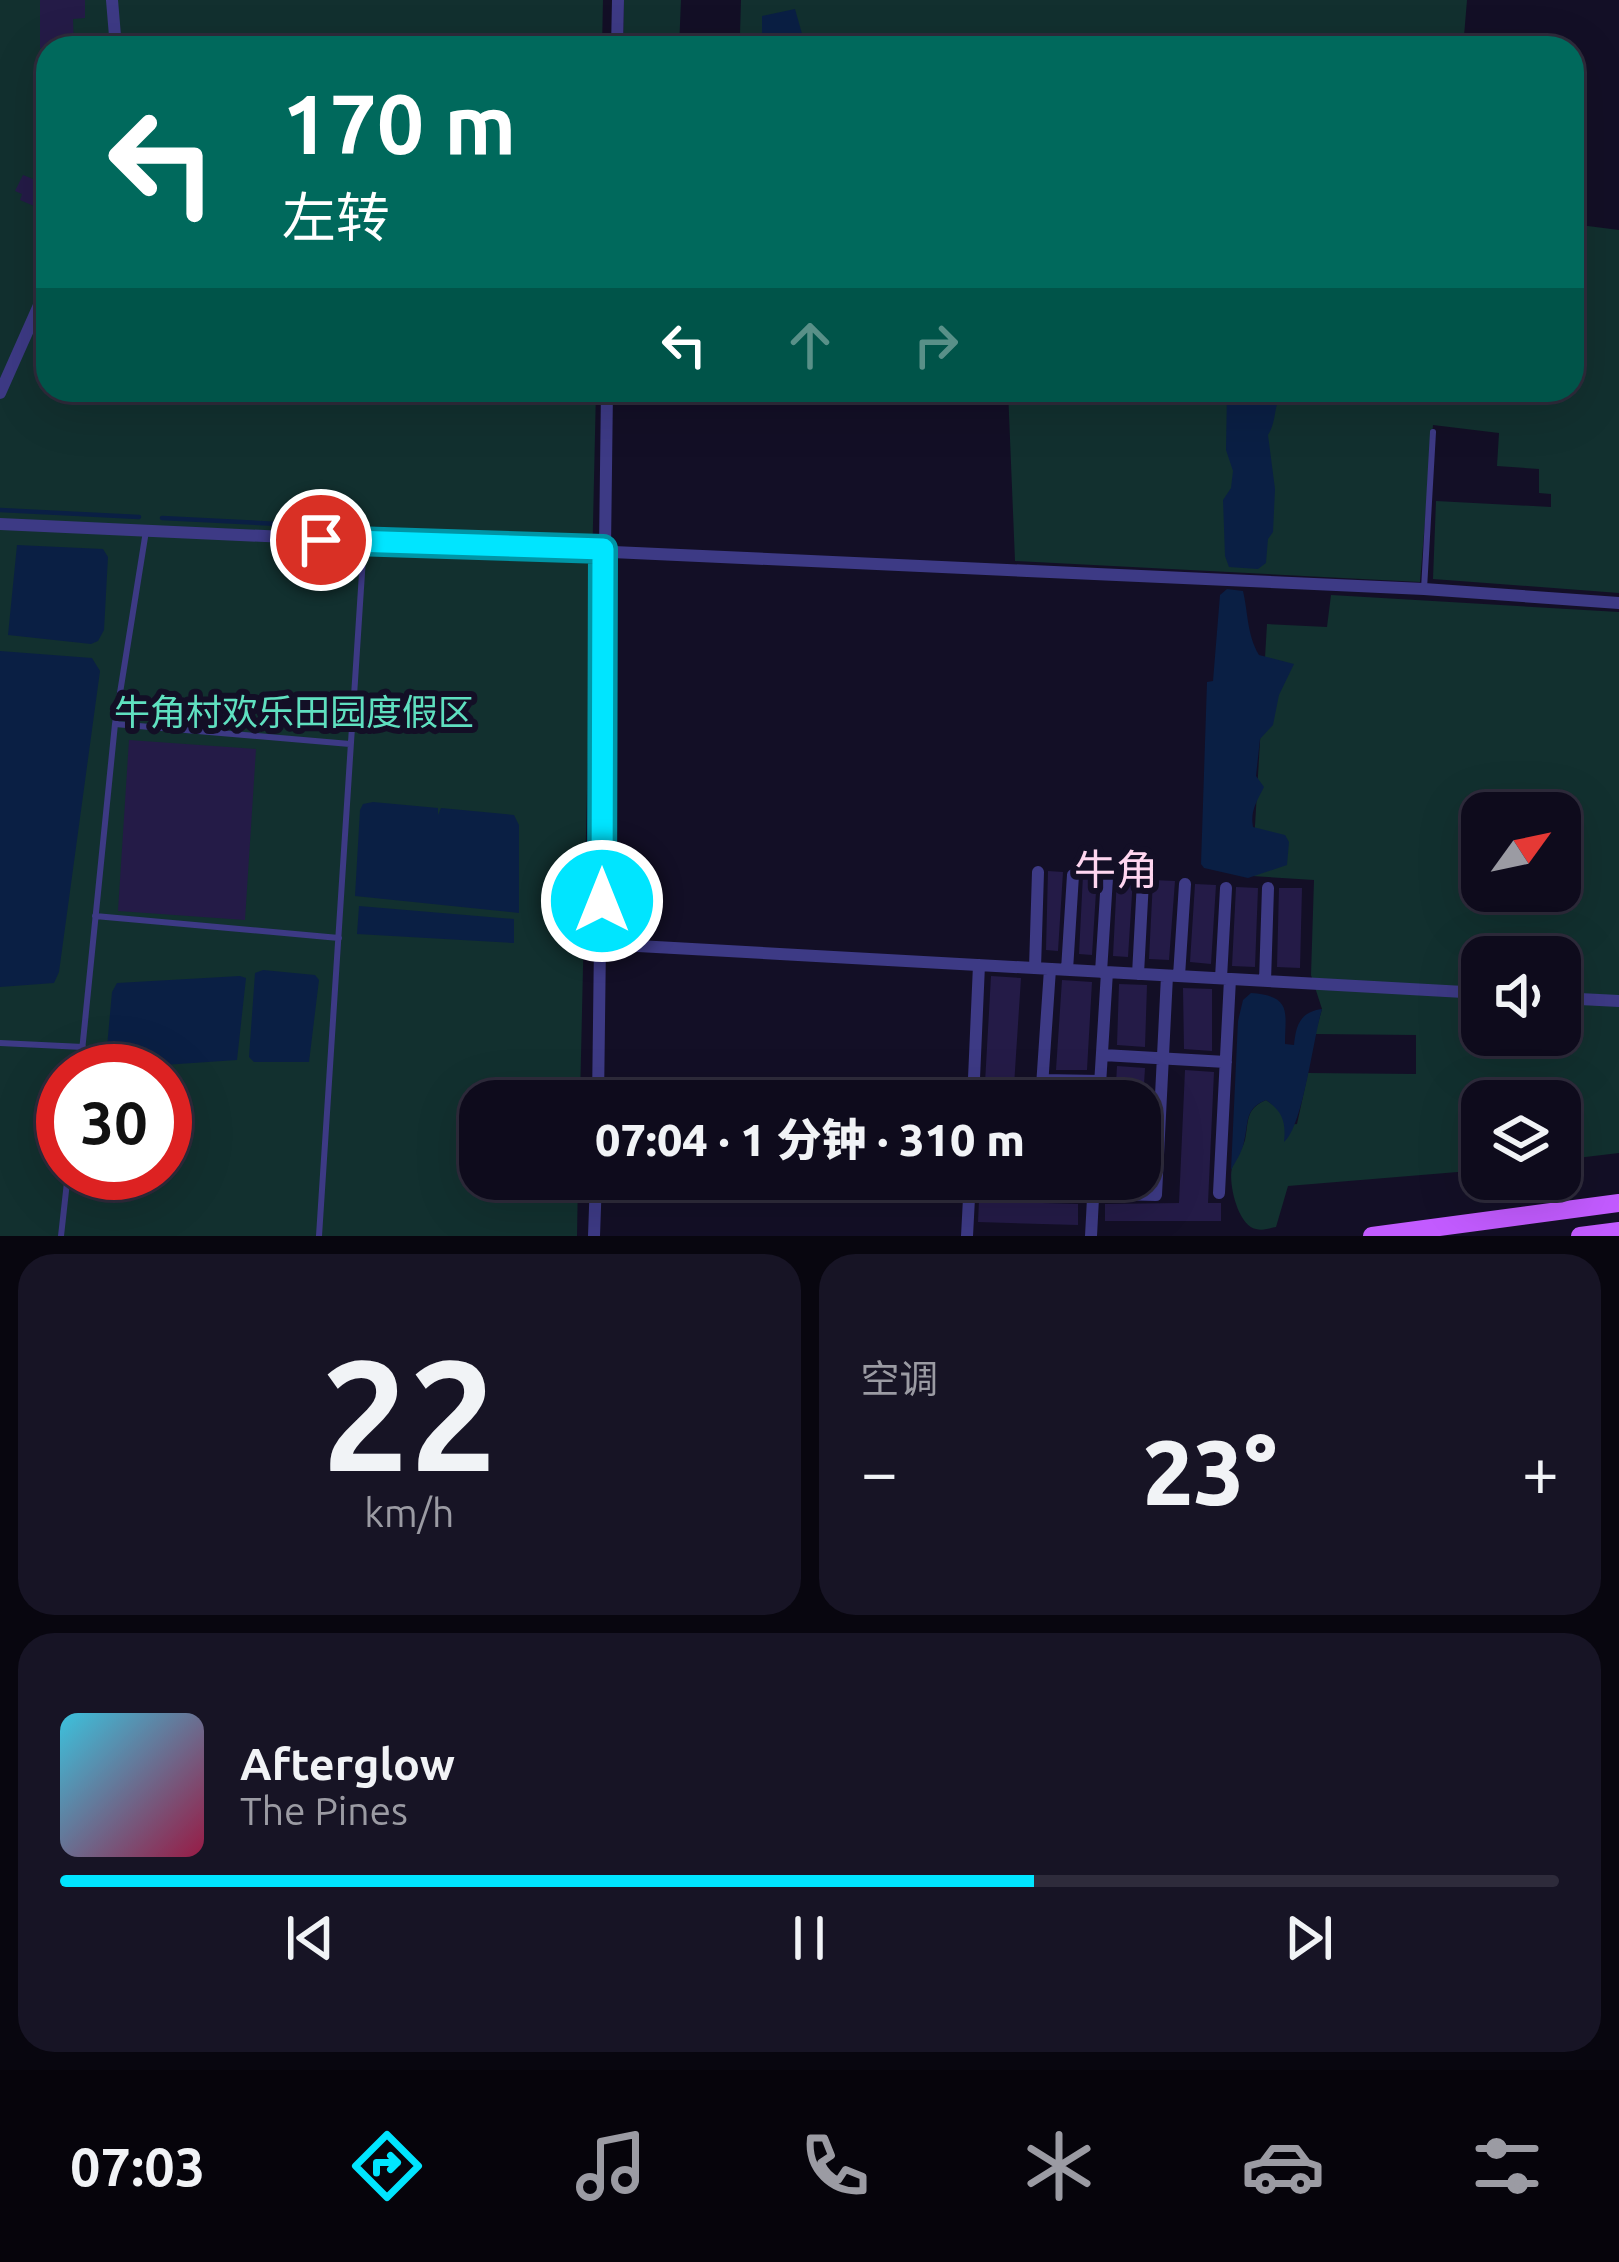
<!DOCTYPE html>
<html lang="zh">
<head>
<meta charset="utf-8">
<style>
  :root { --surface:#0e0b1c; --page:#171425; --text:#f1f3f6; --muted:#9b9ba3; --line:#2e2b3b; --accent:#00e5ff }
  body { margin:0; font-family:Ubuntu,"Noto Sans SC",sans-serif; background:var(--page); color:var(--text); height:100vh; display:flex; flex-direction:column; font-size:45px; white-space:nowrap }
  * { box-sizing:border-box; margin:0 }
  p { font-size:39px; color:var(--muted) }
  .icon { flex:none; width:66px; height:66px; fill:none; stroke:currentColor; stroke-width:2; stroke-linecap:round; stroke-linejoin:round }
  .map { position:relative; height:1236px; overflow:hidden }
  .details { display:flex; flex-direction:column; gap:18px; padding:18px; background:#08060f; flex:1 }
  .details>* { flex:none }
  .top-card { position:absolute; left:36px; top:36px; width:1548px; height:366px; border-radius:36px; box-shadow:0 12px 48px #0002,0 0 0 3px var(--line); background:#00695c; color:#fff; overflow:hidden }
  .needle { width:78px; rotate:57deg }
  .buttons { position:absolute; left:1461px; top:792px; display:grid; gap:24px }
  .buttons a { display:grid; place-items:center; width:120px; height:120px; border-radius:24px; background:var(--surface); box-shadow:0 12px 48px #0002,0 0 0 3px var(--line); font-size:60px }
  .speed { position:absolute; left:36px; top:1044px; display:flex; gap:24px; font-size:60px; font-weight:700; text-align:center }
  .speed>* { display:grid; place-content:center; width:156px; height:156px; border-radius:50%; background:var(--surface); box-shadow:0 12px 48px #0002,0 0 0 3px var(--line); line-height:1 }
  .speed .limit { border:18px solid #d22; background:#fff; color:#111 }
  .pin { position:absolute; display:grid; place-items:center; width:102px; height:102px; color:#fff; margin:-51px; border:6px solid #fff; border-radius:50%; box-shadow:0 3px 12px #0007 }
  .me { position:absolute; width:132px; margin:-66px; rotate:0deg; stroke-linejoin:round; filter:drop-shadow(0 0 9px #0008) }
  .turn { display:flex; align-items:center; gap:42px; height:252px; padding:0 48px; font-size:54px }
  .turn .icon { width:156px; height:156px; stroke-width:2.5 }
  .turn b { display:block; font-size:84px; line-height:102px }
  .lanes { display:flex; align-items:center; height:114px; padding:0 48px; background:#0003; justify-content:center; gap:60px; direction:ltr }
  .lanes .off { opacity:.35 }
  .big { font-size:90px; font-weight:800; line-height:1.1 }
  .details .widget { flex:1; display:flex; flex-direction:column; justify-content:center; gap:18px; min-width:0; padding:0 42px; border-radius:36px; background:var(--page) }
  .details .dial { align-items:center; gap:0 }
  .dial b { font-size:156px; line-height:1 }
  .song { display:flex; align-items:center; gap:36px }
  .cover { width:144px; height:144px; border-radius:18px; background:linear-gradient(135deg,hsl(190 70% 55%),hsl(340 70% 35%)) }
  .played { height:12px; border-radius:6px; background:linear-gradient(90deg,var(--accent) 65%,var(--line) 65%) }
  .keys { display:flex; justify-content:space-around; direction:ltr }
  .heat { display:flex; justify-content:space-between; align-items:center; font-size:66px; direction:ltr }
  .details .tiles { flex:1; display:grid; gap:18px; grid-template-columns:1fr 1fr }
  .widget:last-child { grid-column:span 2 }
  .trip { position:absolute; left:459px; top:1080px; width:702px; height:120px; border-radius:36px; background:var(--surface); box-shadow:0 12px 48px #0002,0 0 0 3px var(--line); font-weight:800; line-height:120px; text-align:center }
  .tabs { display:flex; height:192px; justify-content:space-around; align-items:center; background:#06040b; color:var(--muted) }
  .tabs .icon { width:84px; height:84px }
  .tabs .on { color:var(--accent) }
  .tabs b { font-size:54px; color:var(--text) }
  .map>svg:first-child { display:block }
</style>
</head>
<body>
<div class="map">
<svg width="1619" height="1236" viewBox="0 0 1619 1236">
  <rect width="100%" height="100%" fill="#130f26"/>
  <path fill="#12302f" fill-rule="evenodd" d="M0 0H603L602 48H48V390H596L580 1101H480V1179H578L577 1236H0ZM63 1071H165V1173H63Z
    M624 0H681L679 48H623Z
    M741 0H1467L1463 48H691L692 34H740Z
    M1572 224 1619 230V593L1433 579 1436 501 1551 507V494L1539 493V469L1497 466 1499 433 1433 425 1420 582 1015 561 1008 390H1572Z
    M1331 595 1619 612V1153L1560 1160V1101H1482V1170L1288 1186 1276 1227C1270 1228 1263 1231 1256 1229 1238 1226 1228 1183 1232 1168 1235 1158 1242 1150 1245 1140 1249 1121 1245 1109 1266 1100L1279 1109 1286 1125 1297 1124 1308 1073 1416 1074V1035L1315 1034 1322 1009 1311 975 1314 880 1252 876 1267 624 1327 627ZM1482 813H1560V891H1482ZM1482 957H1560V1035H1482Z"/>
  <path fill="#0a1f44" d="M795 9 806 48H762V16Z
    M1227 390H1285C1272 404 1278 419 1268 435L1275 489 1273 532 1268 539 1266 563 1258 569 1229 567 1225 556 1223 500 1231 488 1233 471 1226 450Z
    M17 545 103 549 108 557 104 630 98 641 91 644 8 635Z
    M1227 589 1243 591C1248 612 1247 635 1259 655L1294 664 1279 695 1273 725 1260 739 1256 776 1264 787C1257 801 1250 811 1253 827L1285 835 1289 842 1287 865 1248 878 1204 868 1201 864 1207 682 1213 681 1220 595Z
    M0 651 92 658 100 671 59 972 54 983 0 987Z
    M373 802 438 808V815L441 808 514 815 519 825V913L355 896 360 810 363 804Z
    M359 906 514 919V943L357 934Z
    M263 970 315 975 319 980 309 1062H254L249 1057 255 973Z
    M240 976 246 978 237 1060 105 1069 112 992 117 983Z
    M1251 993C1293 996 1285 1013 1285 1044L1294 1045C1296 1025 1300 1012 1322 1009 1313 1039 1303 1127 1284 1142 1286 1122 1283 1112 1266 1100 1244 1109 1249 1122 1244 1142 1242 1152 1236 1161 1231 1170L1238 1021 1243 1000Z"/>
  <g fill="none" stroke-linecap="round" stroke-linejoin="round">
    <path stroke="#0a1f44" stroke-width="4.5" d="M0 510 139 517
      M162 518 355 528
      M376 529 588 541"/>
  </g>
  <path fill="#241b47" d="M40 0H85V18L73 19 74 48H40Z
    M48 145V212L20 200 22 194 15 191 23 175 33 179Z
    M129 740 256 749 245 920 118 911Z
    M1048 871 1063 872 1058 951 1046 950Z
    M1083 875 1097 876 1092 955 1079 954Z
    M1117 877 1133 878 1128 957 1113 956Z
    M1153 880 1175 881 1169 960 1149 959Z
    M1195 884 1216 885 1211 964 1190 962Z
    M1236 887 1258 888 1255 967 1232 966Z
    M1279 888H1302L1300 968 1277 967Z
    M991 976 1021 978 1013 1101H984Z
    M1062 980 1092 982 1087 1070H1056Z
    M1119 984 1147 985 1145 1047 1117 1045Z
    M1183 988 1212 989V1051L1184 1049Z
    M1117 1066 1145 1068 1143 1101H1115Z
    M1185 1070 1214 1072 1208 1203H1221V1221H1105V1204L1179 1203Z
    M980 1179H1009L1008 1202 1078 1204V1225L978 1222Z"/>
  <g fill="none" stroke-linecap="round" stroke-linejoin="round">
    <path stroke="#3d3a85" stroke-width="6" d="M1424 589 1433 432
      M115 724 350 744
      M95 916 339 938
      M0 1043 83 1047
      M80 1071 115 724 146 531
      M61 1236 68 1173
      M319 1236 364 542"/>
    <path stroke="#3d3a85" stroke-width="12" d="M112 0 116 48
      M617 48 618 0
      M0 393 48 285
      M0 524 1424 589 1619 603
      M602 944 1482 993
      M1035 968 1038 872
      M1067 970 1073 875
      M1101 972 1107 878
      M1138 974 1143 881
      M1179 976 1185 884
      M1221 978 1226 888
      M1265 981 1268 888
      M1560 998 1619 1001
      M1103 1055 1226 1062
      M1042 1080 1100 1081
      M598 1101 607 390
      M973 1101 979 965
      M1041 1101 1050 969
      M1099 1101 1107 972
      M1036 1179 1035 1192 1156 1195 1167 976
      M1219 1193 1230 979
      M594 1236 596 1179
      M967 1236 970 1179
      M1091 1236 1094 1179"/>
    <path stroke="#c25bff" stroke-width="18" d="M1372 1236 1619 1203
      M1580 1236 1619 1231"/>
  </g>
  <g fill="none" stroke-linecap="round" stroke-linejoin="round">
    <g stroke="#0095a6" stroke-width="30">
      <path id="route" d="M321 540 603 549 602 901"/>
    </g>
    <use href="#route" stroke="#00e5ff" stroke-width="21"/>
  </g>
  <g text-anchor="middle" stroke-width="12" stroke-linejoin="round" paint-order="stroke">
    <g font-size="36" fill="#5fe0c0" stroke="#130f26">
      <text x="294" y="725">牛角村欢乐田园度假区</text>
    </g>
    <g font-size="42" fill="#ffd6f0" stroke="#130f26">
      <text x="1116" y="885">牛角</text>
    </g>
  </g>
</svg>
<div class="buttons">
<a><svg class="needle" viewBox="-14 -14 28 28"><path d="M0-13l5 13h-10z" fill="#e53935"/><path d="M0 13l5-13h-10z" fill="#9b9ba3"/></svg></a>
<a><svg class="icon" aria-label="sound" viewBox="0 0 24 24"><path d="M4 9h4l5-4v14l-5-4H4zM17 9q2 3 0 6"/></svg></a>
<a><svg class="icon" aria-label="layers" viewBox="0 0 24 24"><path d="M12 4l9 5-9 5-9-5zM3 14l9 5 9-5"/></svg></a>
</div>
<div class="speed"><div class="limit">30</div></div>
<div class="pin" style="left:321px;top:540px;background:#d93025"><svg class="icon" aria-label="arrive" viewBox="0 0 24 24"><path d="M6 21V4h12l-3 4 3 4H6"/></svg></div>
<svg class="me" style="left:602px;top:901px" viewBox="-20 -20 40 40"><circle r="17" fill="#00e5ff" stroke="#fff" stroke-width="3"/><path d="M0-11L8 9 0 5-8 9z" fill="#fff"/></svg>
<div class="trip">07:04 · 1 分钟 · 310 m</div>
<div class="top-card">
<div class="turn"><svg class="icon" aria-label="left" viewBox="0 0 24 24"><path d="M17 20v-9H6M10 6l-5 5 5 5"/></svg><div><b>170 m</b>左转</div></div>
<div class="lanes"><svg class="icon" aria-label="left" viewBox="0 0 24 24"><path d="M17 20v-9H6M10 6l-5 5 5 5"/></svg><svg class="icon off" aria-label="ahead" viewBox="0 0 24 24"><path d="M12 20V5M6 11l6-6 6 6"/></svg><svg class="icon off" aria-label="right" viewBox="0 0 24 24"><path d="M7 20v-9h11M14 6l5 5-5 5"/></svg></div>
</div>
</div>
<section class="details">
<div class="tiles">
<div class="widget dial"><b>22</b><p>km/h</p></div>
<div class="widget"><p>空调</p>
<div class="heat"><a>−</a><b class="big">23°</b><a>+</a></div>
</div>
<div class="widget">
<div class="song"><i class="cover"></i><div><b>Afterglow</b><p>The Pines</p></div></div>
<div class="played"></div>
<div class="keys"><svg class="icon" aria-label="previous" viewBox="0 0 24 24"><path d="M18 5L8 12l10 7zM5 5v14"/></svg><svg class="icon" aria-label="pause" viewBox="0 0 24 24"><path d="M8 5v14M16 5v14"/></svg><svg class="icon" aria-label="next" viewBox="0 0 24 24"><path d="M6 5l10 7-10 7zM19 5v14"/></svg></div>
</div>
</div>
</section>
<nav class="tabs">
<b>07:03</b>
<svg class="icon on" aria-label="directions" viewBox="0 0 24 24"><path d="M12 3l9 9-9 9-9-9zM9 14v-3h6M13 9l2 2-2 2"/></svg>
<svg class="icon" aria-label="music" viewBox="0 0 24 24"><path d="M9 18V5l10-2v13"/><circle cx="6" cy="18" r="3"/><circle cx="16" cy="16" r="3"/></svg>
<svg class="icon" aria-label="phone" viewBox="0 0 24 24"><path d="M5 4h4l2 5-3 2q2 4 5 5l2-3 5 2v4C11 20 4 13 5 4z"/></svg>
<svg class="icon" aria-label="climate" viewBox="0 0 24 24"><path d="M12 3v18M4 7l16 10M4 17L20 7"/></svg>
<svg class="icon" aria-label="car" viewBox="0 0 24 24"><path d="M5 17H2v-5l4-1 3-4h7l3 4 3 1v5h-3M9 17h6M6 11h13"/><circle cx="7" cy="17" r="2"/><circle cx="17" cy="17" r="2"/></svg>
<svg class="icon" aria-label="filters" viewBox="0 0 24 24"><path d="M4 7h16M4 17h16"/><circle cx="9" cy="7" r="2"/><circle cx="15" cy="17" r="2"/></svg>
</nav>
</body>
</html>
